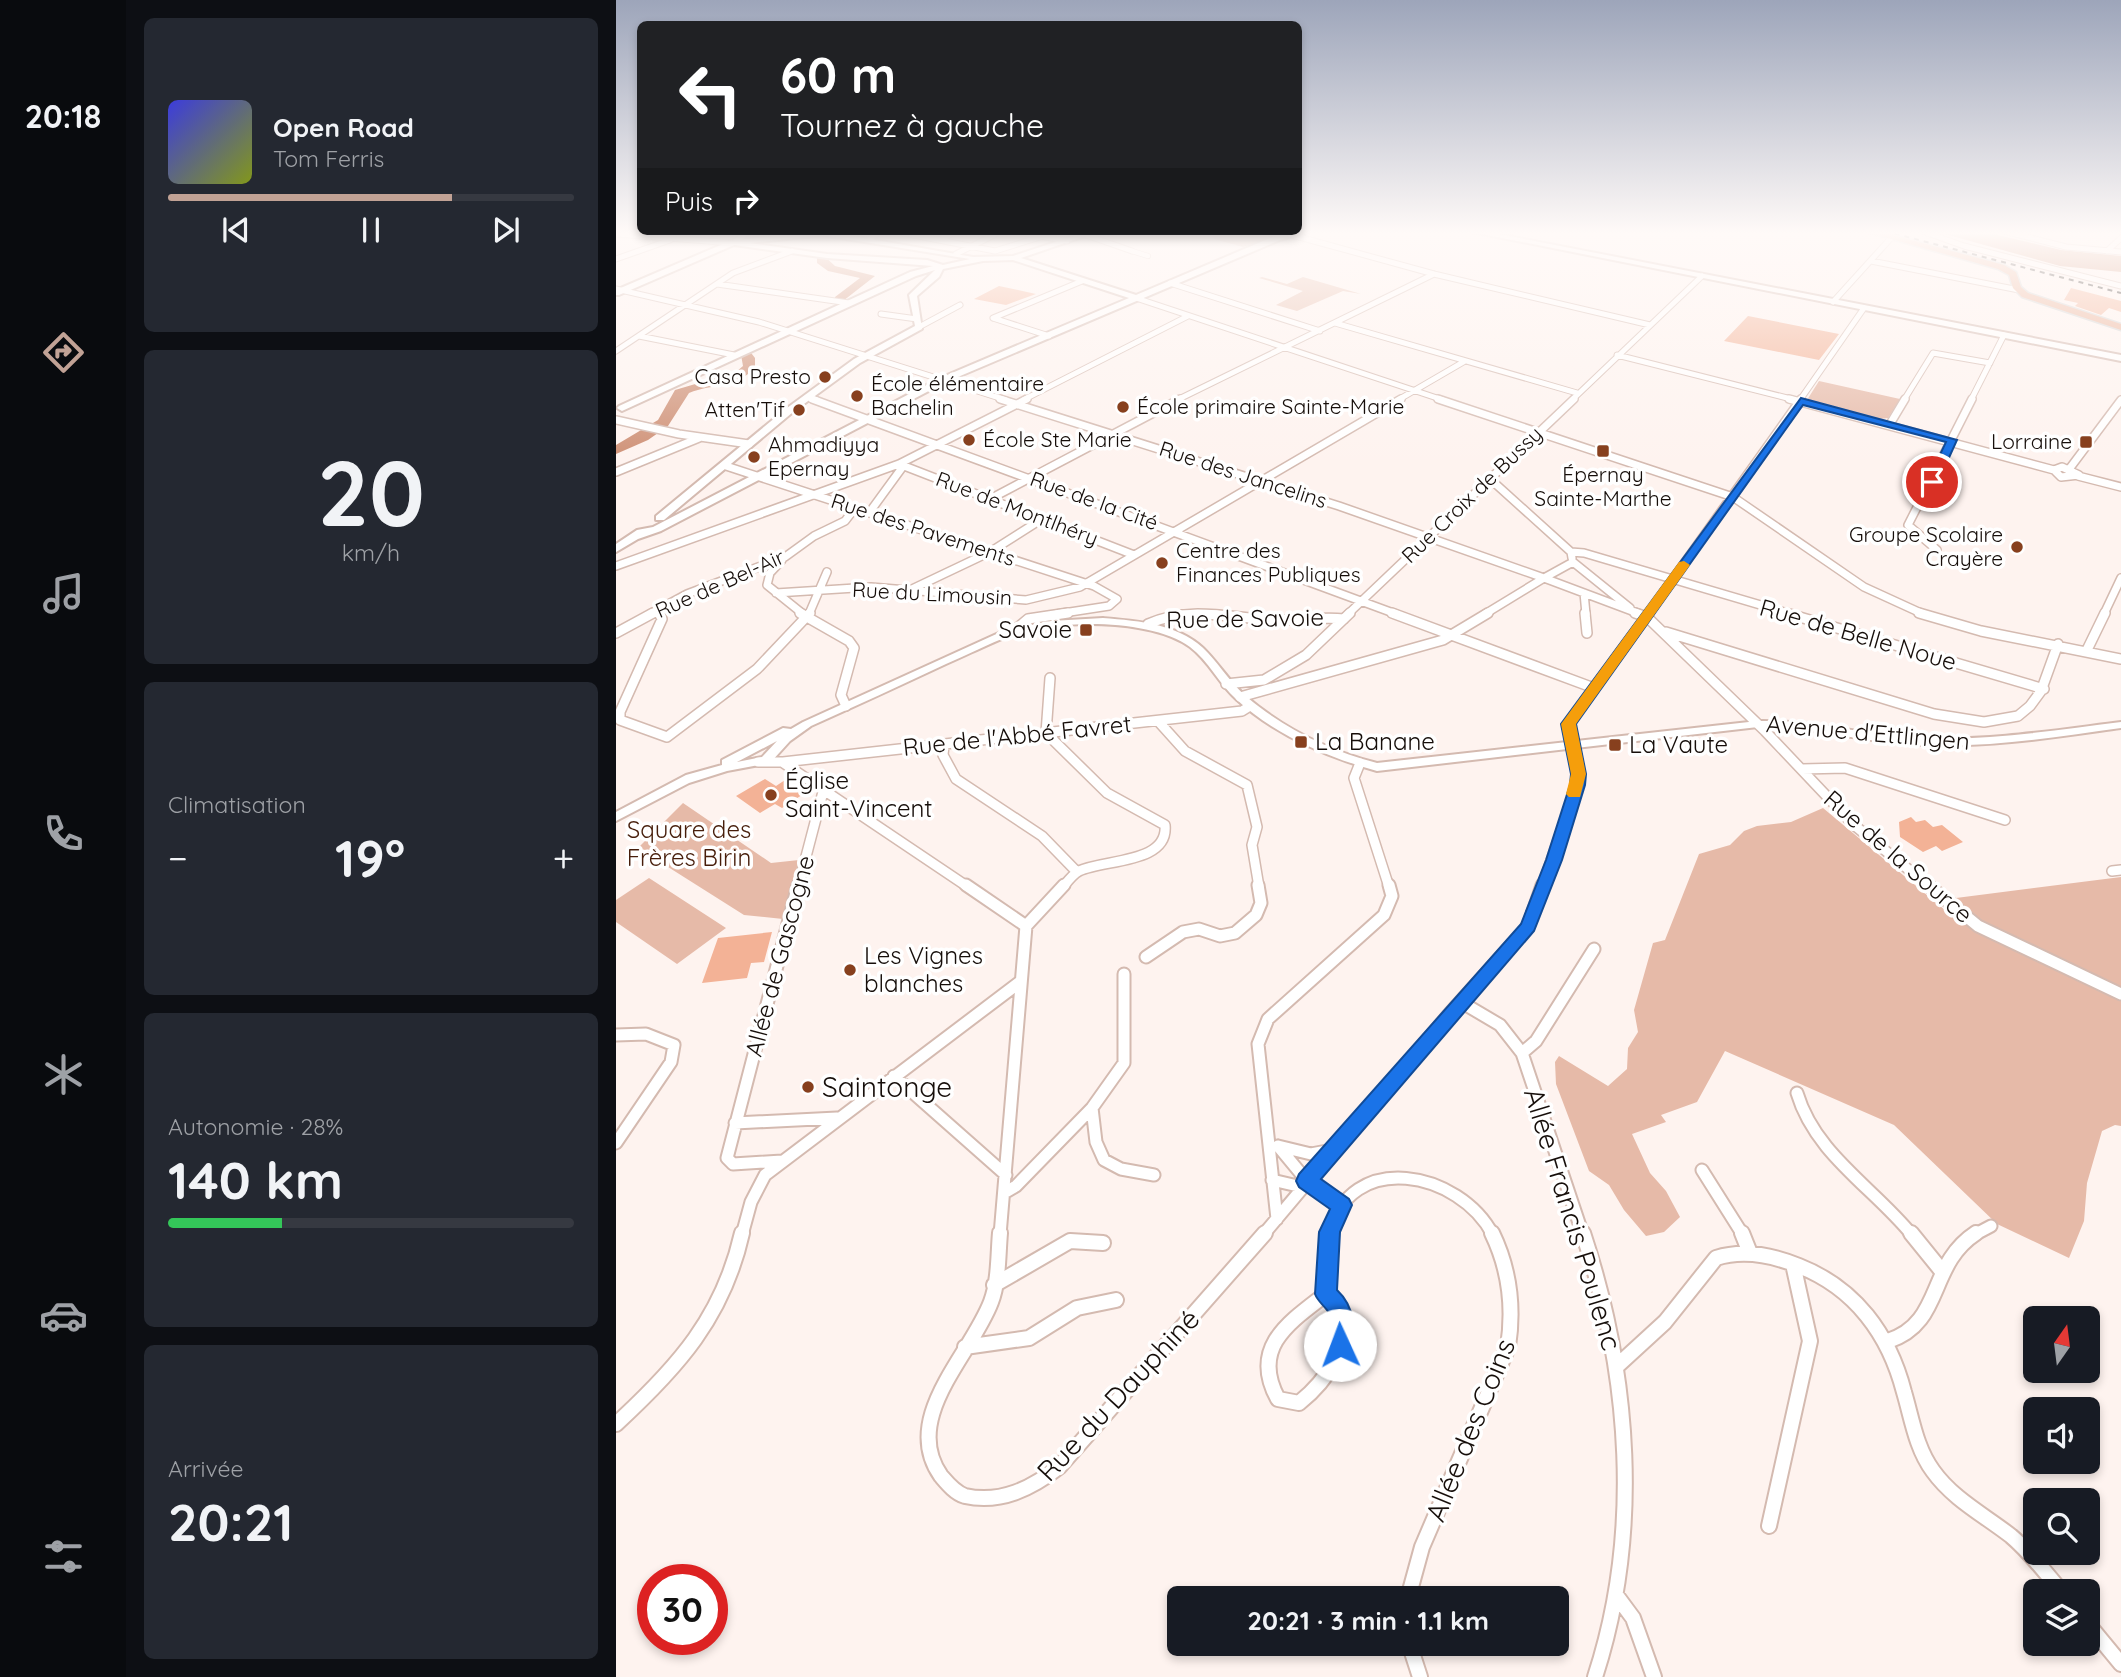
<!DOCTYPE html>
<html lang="fr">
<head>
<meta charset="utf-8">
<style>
  :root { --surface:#171b24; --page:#242831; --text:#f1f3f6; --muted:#9ea1a6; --line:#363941; --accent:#c1a295 }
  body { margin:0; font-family:Quicksand,sans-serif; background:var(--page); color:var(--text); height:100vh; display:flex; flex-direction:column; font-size:26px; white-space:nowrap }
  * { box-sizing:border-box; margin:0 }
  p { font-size:23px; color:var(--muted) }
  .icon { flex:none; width:38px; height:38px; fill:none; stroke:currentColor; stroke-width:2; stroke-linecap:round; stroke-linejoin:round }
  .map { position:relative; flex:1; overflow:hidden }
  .details { display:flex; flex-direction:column; gap:18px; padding:18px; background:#0d0f14; width:490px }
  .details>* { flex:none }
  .banner { position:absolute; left:21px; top:21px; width:665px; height:214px; border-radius:10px; box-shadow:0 4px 10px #0003; background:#202124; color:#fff; overflow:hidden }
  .needle { width:46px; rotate:14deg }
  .controls { position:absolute; left:1407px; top:1306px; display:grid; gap:14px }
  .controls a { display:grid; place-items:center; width:77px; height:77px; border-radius:10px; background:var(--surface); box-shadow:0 4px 10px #0003; font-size:35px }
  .speed { position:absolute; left:21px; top:1564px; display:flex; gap:14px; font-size:35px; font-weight:700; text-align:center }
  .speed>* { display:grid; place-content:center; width:91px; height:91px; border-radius:50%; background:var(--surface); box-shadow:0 4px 10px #0003; line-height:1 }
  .speed .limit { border:10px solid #d22; background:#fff; color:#111 }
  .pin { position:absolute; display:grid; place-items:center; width:60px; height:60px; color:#fff; margin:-30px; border:4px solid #fff; border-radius:50%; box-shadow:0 2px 7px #0007 }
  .me { position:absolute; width:77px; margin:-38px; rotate:358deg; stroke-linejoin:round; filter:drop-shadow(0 0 5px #0008) }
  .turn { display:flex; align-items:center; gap:24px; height:147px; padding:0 28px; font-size:32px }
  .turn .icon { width:91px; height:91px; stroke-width:2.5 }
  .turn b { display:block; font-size:49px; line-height:60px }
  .then { display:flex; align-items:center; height:66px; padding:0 28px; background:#0003; gap:14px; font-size:26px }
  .big { font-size:52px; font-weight:700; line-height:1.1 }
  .details .widget { flex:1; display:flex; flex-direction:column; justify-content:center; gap:10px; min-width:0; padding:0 24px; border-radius:10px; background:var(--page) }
  .details .dial { align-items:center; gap:0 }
  .dial b { font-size:91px; line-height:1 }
  .song { display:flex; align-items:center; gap:21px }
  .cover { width:84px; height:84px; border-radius:10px; background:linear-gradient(135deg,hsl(240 70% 55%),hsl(70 70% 35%)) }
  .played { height:7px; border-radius:4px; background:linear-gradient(90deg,var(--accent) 70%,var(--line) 70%) }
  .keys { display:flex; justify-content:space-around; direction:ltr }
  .heat { display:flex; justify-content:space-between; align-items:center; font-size:38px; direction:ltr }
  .charge { height:10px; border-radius:5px; background:linear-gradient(90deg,#34c759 28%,var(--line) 0) }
  .trip { position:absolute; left:551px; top:1586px; width:402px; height:70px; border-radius:10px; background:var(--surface); box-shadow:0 4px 10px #0003; font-weight:700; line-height:70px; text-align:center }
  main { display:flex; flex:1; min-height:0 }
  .menu { display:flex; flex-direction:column; width:126px; justify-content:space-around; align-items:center; background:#090b0e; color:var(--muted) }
  .menu .icon { width:49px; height:49px }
  .menu .selected { color:var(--accent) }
  .menu b { font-size:32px; color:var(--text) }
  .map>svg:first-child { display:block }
</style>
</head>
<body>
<main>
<nav class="menu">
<b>20:18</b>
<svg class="icon selected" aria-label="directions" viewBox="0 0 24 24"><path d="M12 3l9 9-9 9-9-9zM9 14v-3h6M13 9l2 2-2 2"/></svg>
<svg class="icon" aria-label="music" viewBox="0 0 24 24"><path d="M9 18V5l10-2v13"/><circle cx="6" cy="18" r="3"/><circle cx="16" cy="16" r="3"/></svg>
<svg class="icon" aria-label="phone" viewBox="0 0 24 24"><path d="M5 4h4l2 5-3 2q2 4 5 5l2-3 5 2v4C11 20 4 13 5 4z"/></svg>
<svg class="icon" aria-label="climate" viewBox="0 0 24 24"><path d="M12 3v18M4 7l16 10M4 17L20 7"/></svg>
<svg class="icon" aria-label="car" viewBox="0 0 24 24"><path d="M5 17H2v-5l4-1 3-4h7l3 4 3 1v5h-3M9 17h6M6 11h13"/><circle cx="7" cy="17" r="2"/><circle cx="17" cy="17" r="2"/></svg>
<svg class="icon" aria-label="filters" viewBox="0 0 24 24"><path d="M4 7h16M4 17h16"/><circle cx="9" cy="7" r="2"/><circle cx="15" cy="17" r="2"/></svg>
</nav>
<section class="details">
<div class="widget">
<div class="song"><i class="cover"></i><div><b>Open Road</b><p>Tom Ferris</p></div></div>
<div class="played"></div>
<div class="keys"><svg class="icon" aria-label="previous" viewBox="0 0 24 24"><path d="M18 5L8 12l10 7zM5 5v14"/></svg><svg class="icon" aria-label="pause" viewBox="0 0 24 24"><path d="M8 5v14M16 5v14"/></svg><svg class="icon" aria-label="next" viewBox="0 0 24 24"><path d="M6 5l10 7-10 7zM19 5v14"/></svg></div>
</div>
<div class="widget dial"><b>20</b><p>km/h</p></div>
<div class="widget"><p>Climatisation</p>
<div class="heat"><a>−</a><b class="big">19°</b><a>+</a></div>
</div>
<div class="widget"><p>Autonomie · 28%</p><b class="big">140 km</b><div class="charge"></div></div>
<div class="widget"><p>Arrivée</p><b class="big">20:21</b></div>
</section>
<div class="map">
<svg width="1505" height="1677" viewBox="0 0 1505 1677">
  <rect width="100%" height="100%" fill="#fef3ef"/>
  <path fill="#e6baa8" d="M595 231H658L654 238 627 247 598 239Z
    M646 277 671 284 687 277 745 294 727 291 681 311 660 305 687 291 643 278Z
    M1203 381 1284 399 1272 418 1264 419 1191 400Z
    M67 803 155 863 183 860 167 919 128 915 22 848Z
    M1207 808 1336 916 1402 952 1505 998V1126L1499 1125 1486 1131 1471 1183 1468 1221 1453 1258 1381 1224 1278 1125 1109 1051 1081 1102 1045 1115 1050 1122 1016 1134 1034 1173 1050 1191 1064 1217 1048 1232 1030 1236 1008 1210 993 1185 973 1171 940 1084 939 1062 943 1056 992 1086 1011 1069 1012 1048 1022 1032 1018 1010 1037 943 1049 940 1083 854 1114 845 1128 831 1141 826 1175 822Z
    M1505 877V990L1361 922 1340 898Z
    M33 878 110 928 61 964 0 922V900Z"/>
  <path fill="#ce8f74" d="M1318 231H1365L1445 250 1505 256V272L1444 266Z"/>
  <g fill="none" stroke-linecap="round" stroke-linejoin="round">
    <path fill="#ce8f74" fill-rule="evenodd" d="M206 254 219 266 259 276 227 301H219V297L244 278 212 271 201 263V257Z
      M124 349H132L139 358V367C121 389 97 383 73 393L52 426 32 440 0 454V445L42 420 59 390 120 372 127 366Z"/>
  </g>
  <path fill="#f3b296" d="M383 286 402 290 420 294 390 305 358 299Z
    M1455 288 1505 301V312L1493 308 1485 315 1459 306 1462 303 1448 300Z
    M1132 316 1223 334 1203 360 1108 341Z
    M149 779 160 786 169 780 189 793 166 808 159 804 144 813 120 796Z
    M1295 817 1300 822 1309 820 1317 827 1326 825 1347 842 1326 851 1320 846 1307 852 1284 837 1283 822Z
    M156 932 148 962 135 963 131 978 86 983 102 938Z"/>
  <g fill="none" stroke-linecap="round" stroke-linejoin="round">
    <g stroke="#d4bab0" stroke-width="6">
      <path id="pedestrian" d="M516 251 532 256"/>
    </g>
    <g stroke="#d4bab0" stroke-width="7">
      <path id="minor-far4" d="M277 231 379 251 443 231
        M397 231 451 241
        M1306 231 1348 246 1505 286
        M1388 231 1450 247 1505 252
        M0 234 117 243 134 231
        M470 235 516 251
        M676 235 818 274 1034 325
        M253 240 264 231
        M324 240 341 231
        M1491 251 1505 238
        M340 254 386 231
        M0 259 54 240
        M1255 261 1403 290
        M554 283 704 331
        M101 284 233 303
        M0 289 143 322 390 400
        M520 298 827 400
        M1217 302 1275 238
        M265 314 301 319
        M377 318 466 281
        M377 318 433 336
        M719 323 961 393
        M303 327 344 305
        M23 336 118 355
        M0 351 117 273 176 251
        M1001 355 1179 400
        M191 397 201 400
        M407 400 572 316
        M561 400 818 274
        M782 400 849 361
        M956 400 1086 276
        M1184 400 1248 308
        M1288 400 1317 353 1374 363
        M1355 400 1388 335"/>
    </g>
    <g stroke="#d4bab0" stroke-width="10">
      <path id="minor-far3" d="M196 399 780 614
        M384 399 723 506 928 578
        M822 399 1117 497 1248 587 1307 614
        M1173 399 1438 470
        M0 420 63 434 133 444
        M1274 424 1289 399
        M283 464 518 555
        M110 466 478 586 501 599 493 606 441 614
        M1446 467 1463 475 1445 477 1438 470Z
        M1454 468 1505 400
        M0 472 83 438
        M1462 476 1505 487
        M873 478 955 552 956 558
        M374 499 564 399
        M253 513 288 465
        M1321 550 1292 525 1356 399
        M955 552 968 553 1175 614
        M166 560 154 573 151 585 187 614
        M957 562 928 578 1024 614
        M957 562 1014 608
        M0 566 283 464 411 399
        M294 590 374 552 426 519
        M160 593 255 587 410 600 464 587 785 399
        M968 593 970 614
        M34 614 71 594 169 557 198 536 229 521 239 508
        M193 614 211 572
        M561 614H601
        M732 614 958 399
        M869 614 928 578
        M1032 614 1185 399
        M1488 614 1505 578"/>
    </g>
    <g stroke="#d4bab0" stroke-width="12">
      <path id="minor-far2" d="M43 613 46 619 4 712V720L51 737 141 669 194 613
        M184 613 233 641 238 648 225 695 230 706
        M776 613 978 688
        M969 613 971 633
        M1019 613 1031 617 1149 731 1238 825 1314 887
        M1170 613 1428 689
        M1303 613 1365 631 1505 659
        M532 624C574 605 618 619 662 620 684 621 706 616 728 619
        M399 630 412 619 452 613
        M1050 632 1318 714 1368 722 1402 716 1414 706 1425 691 1442 644
        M0 633 37 613
        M1471 650 1489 613
        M434 678 430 733 491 793 549 825C553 864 488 859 463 871 457 874 451 882 447 887
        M610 684 648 680 690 655 734 613
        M624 697 827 640 872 613
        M542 721 569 751 631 785 641 827 636 845 643 887
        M328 744 327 755 340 779 426 836 461 872
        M142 762H167L626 711 634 706
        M166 762 352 887
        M744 763 738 778 773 887
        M1186 769 1229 768 1389 820
        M1496 871 1505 870
        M182 887 208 788
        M926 887 961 785V765L952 724 1033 613"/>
    </g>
    <g stroke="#d4bab0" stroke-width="15">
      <path id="minor-far1" d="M350 885 410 926
        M1312 885 1362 926 1505 994
        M410 926 448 885
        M530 957 567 932 583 929 604 936 619 933 640 915 645 903 642 885
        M845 1002 884 1025 906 1053 967 1235
        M0 1035 30 1034 58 1045 55 1062 0 1143
        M906 1053 920 1041 978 949
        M278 1076 390 1175
        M1181 1093C1199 1154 1258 1188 1296 1235
        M476 1108 480 1142 488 1160 505 1169 538 1175
        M119 1123 221 1118
        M662 1146 691 1181 726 1205
        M662 1146 695 1154 716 1150
        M166 1161 117 1164 111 1158 182 885
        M1086 1170 1127 1235
        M656 1180 686 1187
        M388 1193 400 1186 476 1108 508 1063V974
        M661 1219 642 1044 652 1019 768 915 776 896 773 885
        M126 1235 135 1202 149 1175 404 982
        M384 1235 410 926
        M647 1235 834 1013 912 927 926 885
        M713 1235C733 1148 844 1171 877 1235
        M1358 1235 1375 1226"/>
    </g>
    <g stroke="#d4bab0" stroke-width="18">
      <path id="minor" d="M384 1233C382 1255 383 1281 375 1302 355 1355 284 1418 325 1476 331 1483 339 1493 349 1496 385 1504 416 1488 443 1467L649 1233
        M967 1233C1014 1375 1026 1533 979 1677
        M1126 1233 1134 1253
        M1295 1233 1325 1270
        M378 1285 454 1241 487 1243
        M710 1294C714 1298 719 1302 722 1306 743 1339 707 1384 683 1403L662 1399C634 1348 672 1323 710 1294Z
        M710 1294 713 1233
        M1272 1341C1328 1323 1311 1265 1360 1233
        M349 1347 413 1338 461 1308 500 1300
        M1001 1366 1049 1322 1100 1258C1128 1249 1156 1255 1183 1266 1239 1288 1273 1334 1288 1392 1296 1419 1300 1448 1317 1471 1337 1499 1368 1515 1395 1536 1414 1552 1429 1572 1445 1591
        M0 1424C62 1367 107 1317 126 1233
        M1153 1526 1194 1341 1177 1264
        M1000 1595 1017 1618 1038 1677
        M792 1598 806 1547 892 1347C898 1308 893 1268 876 1233
        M1472 1624 1505 1664
        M793 1643 804 1677"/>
    </g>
    <g stroke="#d4bab0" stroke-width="4">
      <path id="tertiary" d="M487 618C524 621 566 624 592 653 606 668 616 685 632 698 669 729 714 751 761 763L1142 721C1198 720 1252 736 1307 738 1373 741 1440 730 1505 722V728C1440 737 1373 748 1307 745 1252 743 1198 727 1142 727L761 771C711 757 659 735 620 699 603 684 593 661 574 647 534 618 439 619 393 636 372 644 351 655 330 664 285 685 240 706 195 726L174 741 154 763 111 771 73 783 0 821V812L70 775 106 765V760L167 728 175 729 187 722 387 631 435 621ZM161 741 146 757 121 762Z"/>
    </g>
    <g stroke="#d4bab0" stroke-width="4">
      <path id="secondary" d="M198 231H223L219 233 357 257 397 256 473 231H484L405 258 520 295 659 236 682 231 678 236 664 240 330 382 45 531 22 539 0 552V544L21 530 37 527 324 378 513 298 397 260 367 261 327 269 323 277 301 296 306 329 244 363 177 412 48 520H40V516L171 408 238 359 299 326 293 295 319 270 300 276 6 411 1 408 3 406 294 272 317 266 211 258 118 245 3 295H0V290L114 241ZM208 235 211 236 354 259 327 265 311 260 211 254 134 243Z
        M851 231H867L1505 355V361Z"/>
    </g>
    <g stroke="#d5d4d3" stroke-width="3">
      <path id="primary" d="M1247 231H1262L1388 265 1400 272 1405 287 1412 293 1505 324V330L1406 297 1397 288 1393 275 1382 269Z"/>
    </g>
    <use href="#pedestrian" stroke="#fff" stroke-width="4.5"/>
    <use href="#minor-far4" stroke="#fff" stroke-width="5"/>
    <use href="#minor-far3" stroke="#fff" stroke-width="7"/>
    <use href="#minor-far2" stroke="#fff" stroke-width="9"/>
    <use href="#minor-far1" stroke="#fff" stroke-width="11"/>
    <use href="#minor" stroke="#fff" stroke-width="14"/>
    <use href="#tertiary" fill="#fff" fill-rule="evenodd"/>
    <use href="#secondary" fill="#fff" fill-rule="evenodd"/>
    <use href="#primary" fill="#e9ad92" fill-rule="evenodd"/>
    <path stroke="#2f2723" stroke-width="2" stroke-dasharray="5 5" stroke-linecap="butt" d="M1269 231 1505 293"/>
  </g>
  <linearGradient id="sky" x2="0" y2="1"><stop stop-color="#9da5ba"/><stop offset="0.5" stop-color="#fffaf8"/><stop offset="1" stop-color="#fffaf8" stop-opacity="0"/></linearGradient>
  <rect width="1505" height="466" fill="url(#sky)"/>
  <path fill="#1a73e8" stroke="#114b97" stroke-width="2" d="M1185 398 1341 440 1322 482 1316 485 1311 482 1330 442 1187 405 960 724 970 774 969 785 946 860 918 931 705 1179 733 1199 736 1205 724 1232 721 1290C738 1306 742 1331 732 1353L724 1356 717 1353C711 1340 719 1326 713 1313 709 1306 702 1302 699 1294L703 1232 714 1209 683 1187 680 1181 683 1174 905 924 930 860 954 785 955 774 945 724Z"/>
  <path fill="#f59e0b" d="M1068 561 1074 565 960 724 970 774 964 797H953L950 794 955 774 945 724 1063 562Z"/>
  <g fill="#87401e" stroke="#fff" stroke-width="2.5">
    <circle cx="209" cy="377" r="7"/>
    <circle cx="241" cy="396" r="7"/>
    <circle cx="507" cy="407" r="7"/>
    <circle cx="183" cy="410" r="7"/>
    <circle cx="353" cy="440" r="7"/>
    <rect x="1463" y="435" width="14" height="14" rx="3.5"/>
    <rect x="980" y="444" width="14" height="14" rx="3.5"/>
    <circle cx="138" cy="457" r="7"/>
    <circle cx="1401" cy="547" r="7"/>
    <circle cx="546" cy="563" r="7"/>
    <rect x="463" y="623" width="14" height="14" rx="3.5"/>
    <rect x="678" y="735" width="14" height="14" rx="3.5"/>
    <rect x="992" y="738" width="14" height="14" rx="3.5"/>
    <circle cx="155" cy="795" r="7"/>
    <circle cx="234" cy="970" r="7"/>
    <circle cx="192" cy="1087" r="7"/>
  </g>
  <g text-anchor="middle" stroke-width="7" stroke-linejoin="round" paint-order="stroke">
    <g font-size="21" fill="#160e0a" stroke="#fff" text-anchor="start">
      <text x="195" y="384" text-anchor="end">Casa Presto</text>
      <text x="255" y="391">École élémentaire<tspan x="255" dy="24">Bachelin</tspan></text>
      <text x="521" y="414">École primaire Sainte-Marie</text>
      <text x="169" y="417" text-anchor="end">Atten'Tif</text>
      <text x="367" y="447">École Ste Marie</text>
      <text x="1456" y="449" text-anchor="end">Lorraine</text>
      <text x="152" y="452">Ahmadiyya<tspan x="152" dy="24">Epernay</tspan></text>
      <text x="987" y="482" text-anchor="middle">Épernay<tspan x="987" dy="24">Sainte-Marthe</tspan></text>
      <text x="1387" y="542" text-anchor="end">Groupe Scolaire<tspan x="1387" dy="24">Crayère</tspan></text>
      <text x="560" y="558">Centre des<tspan x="560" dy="24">Finances Publiques</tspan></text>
    </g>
    <g font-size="21" fill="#160e0a" stroke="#fff">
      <text transform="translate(627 475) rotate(18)" y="7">Rue des Jancelins</text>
      <text transform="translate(856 495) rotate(-44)" y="7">Rue Croix de Bussy</text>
      <text transform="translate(478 501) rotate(20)" y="7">Rue de la Cité</text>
      <text transform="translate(401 509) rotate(21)" y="7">Rue de Montlhéry</text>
      <text transform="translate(307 530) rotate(18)" y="7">Rue des Pavements</text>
      <text transform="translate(104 584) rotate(-24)" y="7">Rue de Bel-Air</text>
      <text transform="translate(316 594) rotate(3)" y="7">Rue du Limousin</text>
    </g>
    <g font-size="24" fill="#160e0a" stroke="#fff">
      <text transform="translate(629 619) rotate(-1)" y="8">Rue de Savoie</text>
      <text transform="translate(1242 635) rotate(16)" y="8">Rue de Belle Noue</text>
      <text transform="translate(1252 733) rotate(5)" y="8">Avenue d'Ettlingen</text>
      <text transform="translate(401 736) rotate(-6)" y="8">Rue de l'Abbé Favret</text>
      <text transform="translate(1282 857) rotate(41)" y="8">Rue de la Source</text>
      <text transform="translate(164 956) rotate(-75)" y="8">Allée de Gascogne</text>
    </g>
    <g font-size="24" fill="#160e0a" stroke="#fff" text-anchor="start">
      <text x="456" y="638" text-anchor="end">Savoie</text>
      <text x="699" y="750">La Banane</text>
      <text x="1013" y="753">La Vaute</text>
      <text x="169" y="789">Église<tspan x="169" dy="28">Saint-Vincent</tspan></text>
      <text x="248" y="964">Les Vignes<tspan x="248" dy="28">blanches</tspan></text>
    </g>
    <g font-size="24" fill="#471e0b" stroke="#fff">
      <text x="73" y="838">Square des<tspan x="73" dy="28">Frères Birin</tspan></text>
    </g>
    <g font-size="28" fill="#160e0a" stroke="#fff" text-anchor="start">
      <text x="206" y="1097">Saintonge</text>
    </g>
    <g font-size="28" fill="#160e0a" stroke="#fff">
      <text transform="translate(957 1219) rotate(73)" y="10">Allée Francis Poulenc</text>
      <text transform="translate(502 1395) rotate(-47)" y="10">Rue du Dauphiné</text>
      <text transform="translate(854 1430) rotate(-68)" y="10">Allée des Coins</text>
    </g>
  </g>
</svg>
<div class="controls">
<a><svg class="needle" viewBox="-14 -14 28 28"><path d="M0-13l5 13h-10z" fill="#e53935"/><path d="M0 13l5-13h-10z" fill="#9ea1a6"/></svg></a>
<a><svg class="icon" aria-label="sound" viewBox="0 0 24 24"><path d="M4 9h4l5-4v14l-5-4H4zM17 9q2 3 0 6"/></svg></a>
<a><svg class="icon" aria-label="search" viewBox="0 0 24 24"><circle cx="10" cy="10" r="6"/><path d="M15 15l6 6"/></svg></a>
<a><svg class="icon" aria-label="layers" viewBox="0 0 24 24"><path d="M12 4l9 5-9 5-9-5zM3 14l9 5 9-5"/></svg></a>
</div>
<div class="speed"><div class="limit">30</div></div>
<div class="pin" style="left:1316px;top:482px;background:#d93025"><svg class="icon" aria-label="arrive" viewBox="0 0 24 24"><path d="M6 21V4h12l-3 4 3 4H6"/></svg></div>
<svg class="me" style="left:724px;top:1345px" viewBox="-20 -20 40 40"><circle r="19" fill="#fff"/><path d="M0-13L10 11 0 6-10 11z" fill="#1a73e8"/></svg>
<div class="trip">20:21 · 3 min · 1.1 km</div>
<div class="banner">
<div class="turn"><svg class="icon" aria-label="left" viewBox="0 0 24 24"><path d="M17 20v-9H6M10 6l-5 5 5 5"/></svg><div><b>60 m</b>Tournez à gauche</div></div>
<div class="then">Puis<svg class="icon" aria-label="right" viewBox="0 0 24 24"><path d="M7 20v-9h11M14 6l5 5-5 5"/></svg></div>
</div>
</div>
</main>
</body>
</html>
